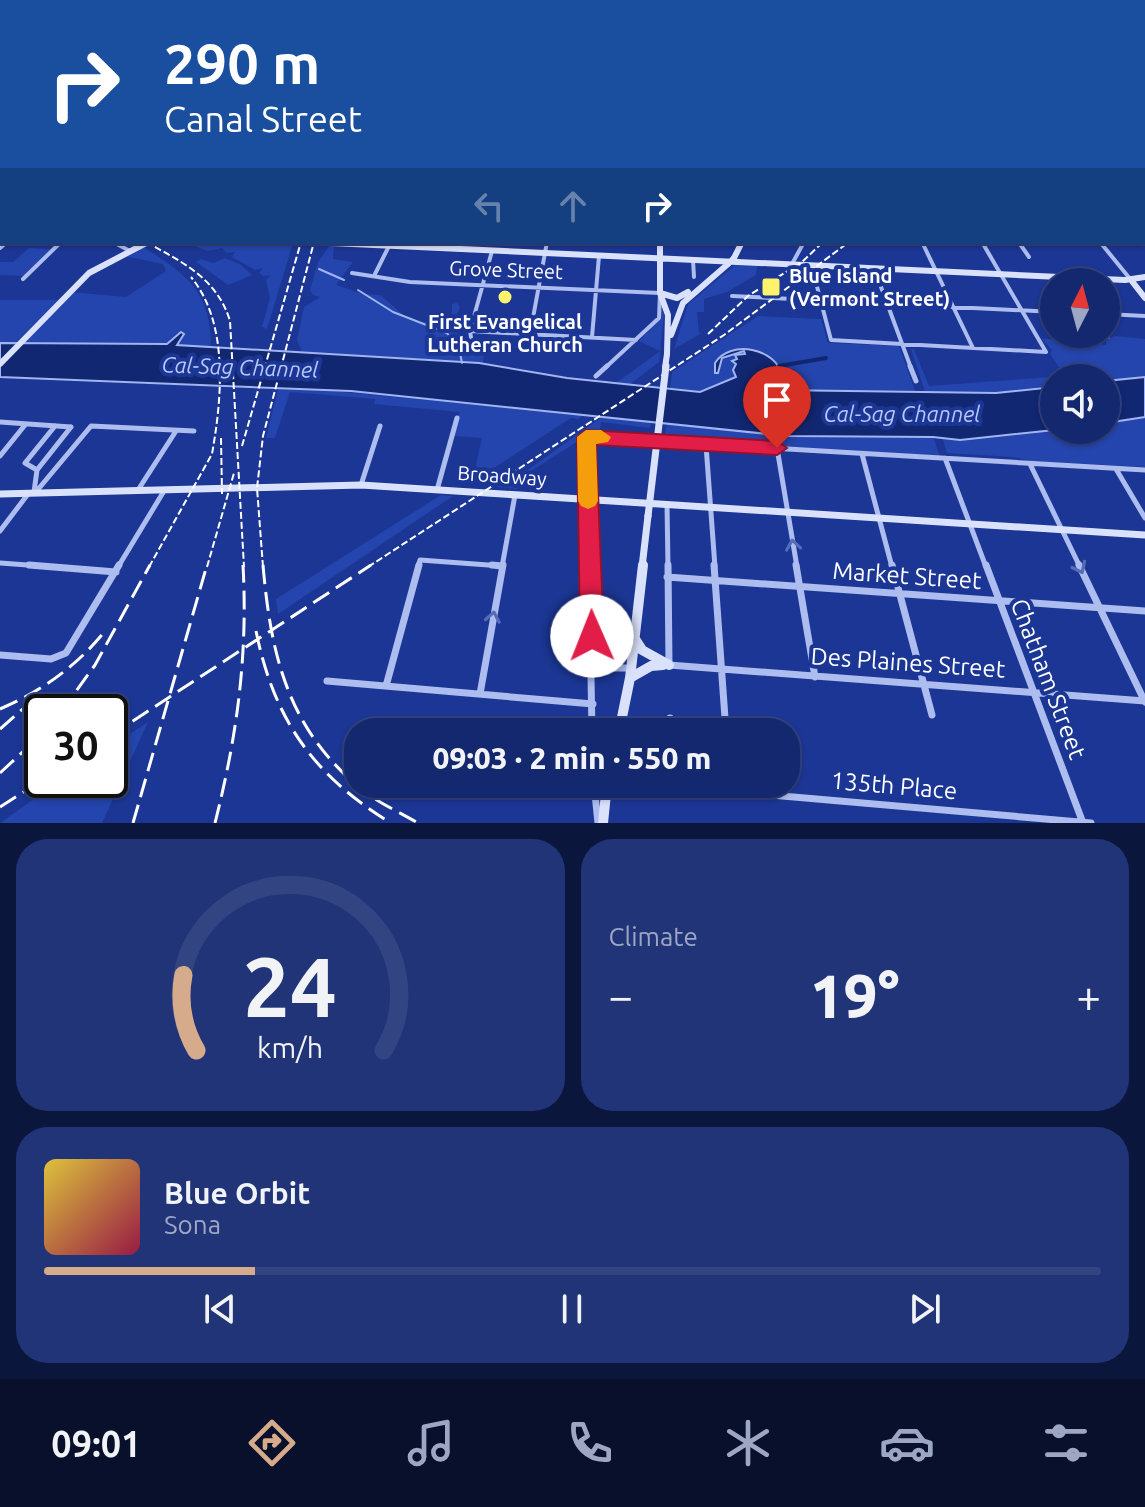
<!DOCTYPE html>
<html lang="en">
<head>
<meta charset="utf-8">
<style>
  :root { --surface:#14286f; --page:#213477; --text:#f1f3f6; --muted:#9da6c3; --line:#334482; --accent:#d6ab8b }
  body { margin:0; font-family:Ubuntu,sans-serif; background:var(--page); color:var(--text); height:100vh; display:flex; flex-direction:column; font-size:30px; white-space:nowrap }
  * { box-sizing:border-box; margin:0 }
  p { font-size:26px; color:var(--muted) }
  .icon { flex:none; width:44px; height:44px; fill:none; stroke:currentColor; stroke-width:2; stroke-linecap:round; stroke-linejoin:round }
  .map { position:relative; height:823px; overflow:hidden }
  .details { display:flex; flex-direction:column; gap:16px; padding:16px; background:#0b163d; flex:1 }
  .details>* { flex:none }
  .guide { position:absolute; left:0px; top:0px; width:1146px; height:244px; box-shadow:0 2px 6px #0004,0 0 0 2px var(--line); background:#1a4fa0; color:#fff; overflow:hidden }
  .needle { width:52px; rotate:6deg }
  .buttons { position:absolute; left:1040px; top:268px; display:grid; gap:16px }
  .buttons a { display:grid; place-items:center; width:80px; height:80px; border-radius:50%; background:var(--surface); box-shadow:0 2px 6px #0004,0 0 0 2px var(--line); font-size:40px }
  .speed { position:absolute; left:24px; top:694px; display:flex; gap:16px; font-size:40px; font-weight:700; text-align:center }
  .speed>* { display:grid; place-content:center; width:104px; height:104px; border-radius:50%; background:var(--surface); box-shadow:0 2px 6px #0004,0 0 0 2px var(--line); line-height:1 }
  .speed .limit { border:4px solid #111; border-radius:12px; background:#fff; color:#111 }
  .pin { position:absolute; display:grid; place-items:center; width:68px; height:68px; color:#fff; margin:-82px -34px; border-radius:50% 50% 50% 0; rotate:-45deg; box-shadow:0 0 8px #0007 }
  .pin .icon { rotate:45deg }
  .me { position:absolute; width:88px; margin:-44px; rotate:359deg; stroke-linejoin:round; filter:drop-shadow(0 0 6px #0008) }
  .turn { display:flex; align-items:center; gap:28px; height:168px; padding:0 32px; font-size:36px }
  .turn .icon { width:104px; height:104px; stroke-width:2.5 }
  .turn b { display:block; font-size:56px; line-height:68px }
  .lanes { display:flex; align-items:center; height:76px; padding:0 32px; background:#0003; justify-content:center; gap:40px; direction:ltr }
  .lanes .off { opacity:.35 }
  .big { font-size:60px; font-weight:800; line-height:1.1 }
  .details .widget { flex:1; display:flex; flex-direction:column; justify-content:center; gap:12px; min-width:0; padding:0 28px; border-radius:32px; background:var(--page) }
  .details .dial { align-items:center; gap:0 }
  .dial svg { height:208px; overflow:visible; fill:none; stroke:var(--line); stroke-width:7; stroke-linecap:round; text-anchor:middle }
  .dial text { fill:var(--text); stroke:none }
  .song { display:flex; align-items:center; gap:24px }
  .cover { width:96px; height:96px; border-radius:12px; background:linear-gradient(135deg,hsl(50 70% 55%),hsl(340 70% 35%)) }
  .played { height:8px; border-radius:4px; background:linear-gradient(90deg,var(--accent) 20%,var(--line) 20%) }
  .keys { display:flex; justify-content:space-around; direction:ltr }
  .heat { display:flex; justify-content:space-between; align-items:center; font-size:44px; direction:ltr }
  .details .tiles { flex:1; display:grid; gap:16px; grid-template-columns:1fr 1fr }
  .widget:last-child { grid-column:span 2 }
  .trip { position:absolute; left:344px; top:718px; width:456px; height:80px; border-radius:32px; background:var(--surface); box-shadow:0 2px 6px #0004,0 0 0 2px var(--line); font-weight:800; line-height:80px; text-align:center }
  .tabs { display:flex; height:128px; justify-content:space-around; align-items:center; background:#08102c; color:var(--muted) }
  .tabs .icon { width:56px; height:56px }
  .tabs .active { color:var(--accent) }
  .tabs b { font-size:36px; color:var(--text) }
  .map>svg:first-child { display:block }
</style>
</head>
<body>
<div class="map">
<svg width="1145" height="823" viewBox="0 0 1145 823">
  <rect width="100%" height="100%" fill="#1b3694"/>
  <path fill="#2445ad" d="M184 242 293 243 267 329 262 327 270 298 266 280 271 275 263 276 259 273 263 268 255 270 232 257 235 252 227 253 222 248 208 251Z
    M330 245 334 246 333 259 353 262 336 285 363 294 380 295C398 308 408 327 433 321L436 327H443L452 312V304L457 303 460 307 451 331 466 333 467 348 484 356 483 364 302 352 297 340 304 307 320 297 313 295 310 290 318 262Z
    M143 247C189 276 211 292 211 349L176 345 177 333 167 344H24L71 292 126 297 166 271 163 264 124 256Z
    M29 248 51 249 23 276 0 275V262H13Z
    M225 258 240 264 252 275 228 285 196 262 201 259 213 263Z
    M735 265 757 266 756 275 727 292 704 299V312H697L699 333H702L674 349 688 304Z
    M0 300H59L15 343H0Z
    M661 306 664 315 659 362 629 385 616 383 660 351 639 341 661 319Z
    M758 316 821 319 828 343 899 346 915 391 773 390 733 367 736 376 700 392 670 389 672 372Z
    M1056 334C1075 334 1087 342 1106 345V340L1114 336 1145 339V377L1106 381V378H1054V387L996 393 925 392 911 349H914L929 386 1065 376 1050 354 1052 350 1042 339H1059Z
    M279 386 584 415 578 419 571 418 472 482 482 438 454 436 459 412 374 404 375 399 290 392 275 438H266Z
    M602 417 651 421 650 428 601 422 599 434 581 439 519 479 517 489 496 487 512 481Z
    M1145 417V467L1031 461 1013 457 947 453 942 437 960 440 1054 430H1106V423Z
    M667 423 745 433 933 437 940 456 664 439Z
    M441 495 453 496 278 614 276 599Z
    M148 722 102 823H0L61 780H110V747Z"/>
  <path fill="#122772" stroke="#a0b5f1" stroke-width="2" d="M181 332 184 334 177 345 479 363 567 378 700 392 736 377 733 370 736 364 732 361 737 359 735 355 745 354 744 351 722 358 718 373H715V363C730 339 777 348 782 376L775 390 996 393 1054 387V430L960 440 933 437 787 436 351 391 0 377V343L167 344Z
    M1145 377V417L1106 423V381Z"/>
  <g fill="none" stroke-linecap="round" stroke-linejoin="round">
    <path stroke="#a0b5f1" stroke-width="2" d="M319 269 344 280
      M358 290 393 312 447 333 459 348 462 363"/>
    <path stroke="#122772" stroke-width="4" d="M779 366 826 358"/>
    <path stroke="#adbdef" stroke-width="2" d="M424 0 490 2
      M28 2 32 0"/>
    <path stroke="#adbdef" stroke-width="4" d="M113 242 130 251
      M922 242 973 348
      M982 242 1046 352
      M1004 242 1048 244
      M1100 242 1131 280
      M1020 244 1029 257
      M0 248 7 242
      M693 260 694 277
      M792 264 804 242
      M874 268 911 368
      M352 273 410 282 660 293 659 318 605 368
      M375 274 389 246
      M814 275 831 340 1046 352
      M23 279 61 242
      M732 296 1054 312
      M1106 314 1145 316
      M470 331 636 340
      M530 334 547 242
      M1105 334 1108 337
      M592 337 599 256
      M473 350 470 331 492 251"/>
    <path stroke="#adbdef" stroke-width="5" d="M910 366 916 381
      M596 376 607 366
      M0 422 71 427
      M706 445 715 567
      M777 448 797 567
      M862 454 892 567
      M0 456 25 425
      M945 458 986 567
      M1030 464 1080 567
      M1116 469 1145 518
      M37 470 71 427
      M361 485 380 426
      M138 490 176 431
      M437 490 457 418
      M34 492 37 470 25 463 55 426
      M35 493 91 426 194 431
      M667 504 668 567
      M0 531 28 494
      M0 563 55 567
      M118 567 164 491
      M418 567 420 560 502 566
      M502 567 515 495
      M589 567 586 437 1145 470"/>
    <path stroke="#adbdef" stroke-width="7" d="M29 565 116 572
      M492 565 502 566
      M589 565 592 732
      M668 565 669 665 1145 701
      M714 565 726 732
      M796 565 815 677
      M892 565 932 715
      M986 565 1083 823
      M1079 565 1145 702
      M667 577 1145 611
      M0 655 51 659 66 653 119 565
      M592 668H631
      M327 681 593 704
      M386 686 419 565
      M480 694 503 565
      M670 718 671 732
      M594 784 598 823
      M646 784 1091 823"/>
    <path stroke="#dae2fb" stroke-width="3" d="M154 2 157 0"/>
    <path stroke="#dae2fb" stroke-width="6" d="M309 242 1125 280 1145 277
      M660 242V293L668 315 667 354
      M734 258 742 242
      M1131 280 1145 298
      M660 293 677 298 688 292
      M671 335 683 303 728 264
      M0 364 89 273 148 242"/>
    <path stroke="#dae2fb" stroke-width="7" d="M0 494 361 485 1145 535
      M642 567 648 516"/>
    <path stroke="#dae2fb" stroke-width="10" d="M635 639 642 650 669 665
      M630 678 651 666 663 665
      M619 732 630 678 643 565
      M603 823 607 784"/>
    <path stroke="#fff" stroke-width="2" stroke-dasharray="7 3" stroke-linecap="butt" d="M146 242C182 262 217 278 230 321L244 567
      M708 334 748 296 802 262 823 242
      M221 438 222 494
      M242 446 301 242
      M149 567 212 454C222 398 229 323 191 277
      M207 567 234 473
      M263 567 257 488 263 436 314 242
      M368 567 724 335 849 242"/>
    <path stroke="#fff" stroke-width="3" stroke-dasharray="19 8" stroke-linecap="butt" d="M263 565C271 658 289 732 365 792 381 804 401 813 418 823
      M256 631C274 720 314 776 391 823
      M0 709C42 691 77 666 105 631
      M61 712 95 665 150 565
      M0 729 33 700
      M110 736 371 565
      M0 773 42 734
      M0 807 42 780
      M133 823 207 565
      M215 823C237 736 248 656 243 565"/>
    <path stroke="#dae2fb" stroke-width="6" d="M728 264 734 258
      M665 368 667 354"/>
    <path stroke="#dae2fb" stroke-width="7" d="M648 516 666 366"/>
  </g>
  <defs><path id="oneway-chevron" d="M-2-3.5L2.5 0L-2 3.5" fill="none" stroke-width="1.6" stroke-linecap="round" stroke-linejoin="round" transform="scale(2)"/></defs>
  <g stroke="#556cb8">
    <use href="#oneway-chevron" transform="translate(793 545) rotate(-99)"/>
    <use href="#oneway-chevron" transform="translate(1080 568) rotate(64)"/>
    <use href="#oneway-chevron" transform="translate(493 617) rotate(-80)"/>
  </g>
  <path fill="#e11d48" stroke="#92132f" stroke-width="2" d="M586 430 777 441 787 448 777 455 596 445 604 636 600 644 592 647 583 644 580 636 577 437Z"/>
  <path fill="#f59e0b" d="M586 430H601L611 437 608 442 596 444 598 501 595 506 588 509 581 506 578 501 577 437Z"/>
  <g fill="#fff36b" stroke="#1b3694" stroke-width="3">
    <rect x="761" y="277" width="20" height="20" rx="4"/>
    <circle cx="505" cy="297" r="8"/>
  </g>
  <g text-anchor="middle" stroke-width="8" stroke-linejoin="round" paint-order="stroke">
    <g font-size="20" fill="#fff" stroke="#1b3694">
      <text transform="translate(506 270) rotate(2)" y="7">Grove Street</text>
      <text transform="translate(502 476) rotate(4)" y="7">Broadway</text>
    </g>
    <g font-size="20" font-weight="bold" fill="#fff" stroke="#1b3694" text-anchor="start">
      <text x="789" y="283">Blue Island<tspan x="789" dy="23">(Vermont Street)</tspan></text>
      <text x="505" y="329" text-anchor="middle">First Evangelical<tspan x="505" dy="23">Lutheran Church</tspan></text>
    </g>
    <g font-size="22" font-style="italic" fill="#b9c8f6" stroke="#1b3694">
      <text transform="translate(240 367) rotate(2)" y="8">Cal-Sag Channel</text>
      <text x="902" y="422">Cal-Sag Channel</text>
    </g>
    <g font-size="24" fill="#fff" stroke="#1b3694">
      <text transform="translate(907 576) rotate(4)" y="8">Market Street</text>
      <text transform="translate(908 663) rotate(4)" y="8">Des Plaines Street</text>
      <text transform="translate(1048 679) rotate(69)" y="8">Chatham Street</text>
      <text transform="translate(894 786) rotate(5)" y="8">135th Place</text>
    </g>
  </g>
</svg>
<div class="buttons">
<a><svg class="needle" viewBox="-14 -14 28 28"><path d="M0-13l5 13h-10z" fill="#e53935"/><path d="M0 13l5-13h-10z" fill="#9da6c3"/></svg></a>
<a><svg class="icon" aria-label="sound" viewBox="0 0 24 24"><path d="M4 9h4l5-4v14l-5-4H4zM17 9q2 3 0 6"/></svg></a>
</div>
<div class="speed"><div class="limit">30</div></div>
<div class="pin" style="left:777px;top:448px;background:#d93025"><svg class="icon" aria-label="arrive" viewBox="0 0 24 24"><path d="M6 21V4h12l-3 4 3 4H6"/></svg></div>
<svg class="me" style="left:592px;top:636px" viewBox="-20 -20 40 40"><circle r="19" fill="#fff"/><path d="M0-13L10 11 0 6-10 11z" fill="#e11d48"/></svg>
<div class="trip">09:03 · 2 min · 550 m</div>
<div class="guide">
<div class="turn"><svg class="icon" aria-label="right" viewBox="0 0 24 24"><path d="M7 20v-9h11M14 6l5 5-5 5"/></svg><div><b>290 m</b>Canal Street</div></div>
<div class="lanes"><svg class="icon off" aria-label="left" viewBox="0 0 24 24"><path d="M17 20v-9H6M10 6l-5 5 5 5"/></svg><svg class="icon off" aria-label="ahead" viewBox="0 0 24 24"><path d="M12 20V5M6 11l6-6 6 6"/></svg><svg class="icon" aria-label="right" viewBox="0 0 24 24"><path d="M7 20v-9h11M14 6l5 5-5 5"/></svg></div>
</div>
</div>
<section class="details">
<div class="tiles">
<div class="widget dial"><svg viewBox="0 0 100 80">
<path d="M14 69A42 42 0 1 1 86 69"/>
<path d="M14 69A42 42 0 0 1 9 40" stroke="#d6ab8b"/>
<text x="50" y="56" font-size="32" font-weight="700">24</text>
<text x="50" y="72" font-size="11">km/h</text>
</svg></div>
<div class="widget"><p>Climate</p>
<div class="heat"><a>−</a><b class="big">19°</b><a>+</a></div>
</div>
<div class="widget">
<div class="song"><i class="cover"></i><div><b>Blue Orbit</b><p>Sona</p></div></div>
<div class="played"></div>
<div class="keys"><svg class="icon" aria-label="previous" viewBox="0 0 24 24"><path d="M18 5L8 12l10 7zM5 5v14"/></svg><svg class="icon" aria-label="pause" viewBox="0 0 24 24"><path d="M8 5v14M16 5v14"/></svg><svg class="icon" aria-label="next" viewBox="0 0 24 24"><path d="M6 5l10 7-10 7zM19 5v14"/></svg></div>
</div>
</div>
</section>
<nav class="tabs">
<b>09:01</b>
<svg class="icon active" aria-label="directions" viewBox="0 0 24 24"><path d="M12 3l9 9-9 9-9-9zM9 14v-3h6M13 9l2 2-2 2"/></svg>
<svg class="icon" aria-label="music" viewBox="0 0 24 24"><path d="M9 18V5l10-2v13"/><circle cx="6" cy="18" r="3"/><circle cx="16" cy="16" r="3"/></svg>
<svg class="icon" aria-label="phone" viewBox="0 0 24 24"><path d="M5 4h4l2 5-3 2q2 4 5 5l2-3 5 2v4C11 20 4 13 5 4z"/></svg>
<svg class="icon" aria-label="climate" viewBox="0 0 24 24"><path d="M12 3v18M4 7l16 10M4 17L20 7"/></svg>
<svg class="icon" aria-label="car" viewBox="0 0 24 24"><path d="M5 17H2v-5l4-1 3-4h7l3 4 3 1v5h-3M9 17h6M6 11h13"/><circle cx="7" cy="17" r="2"/><circle cx="17" cy="17" r="2"/></svg>
<svg class="icon" aria-label="filters" viewBox="0 0 24 24"><path d="M4 7h16M4 17h16"/><circle cx="9" cy="7" r="2"/><circle cx="15" cy="17" r="2"/></svg>
</nav>
</body>
</html>
